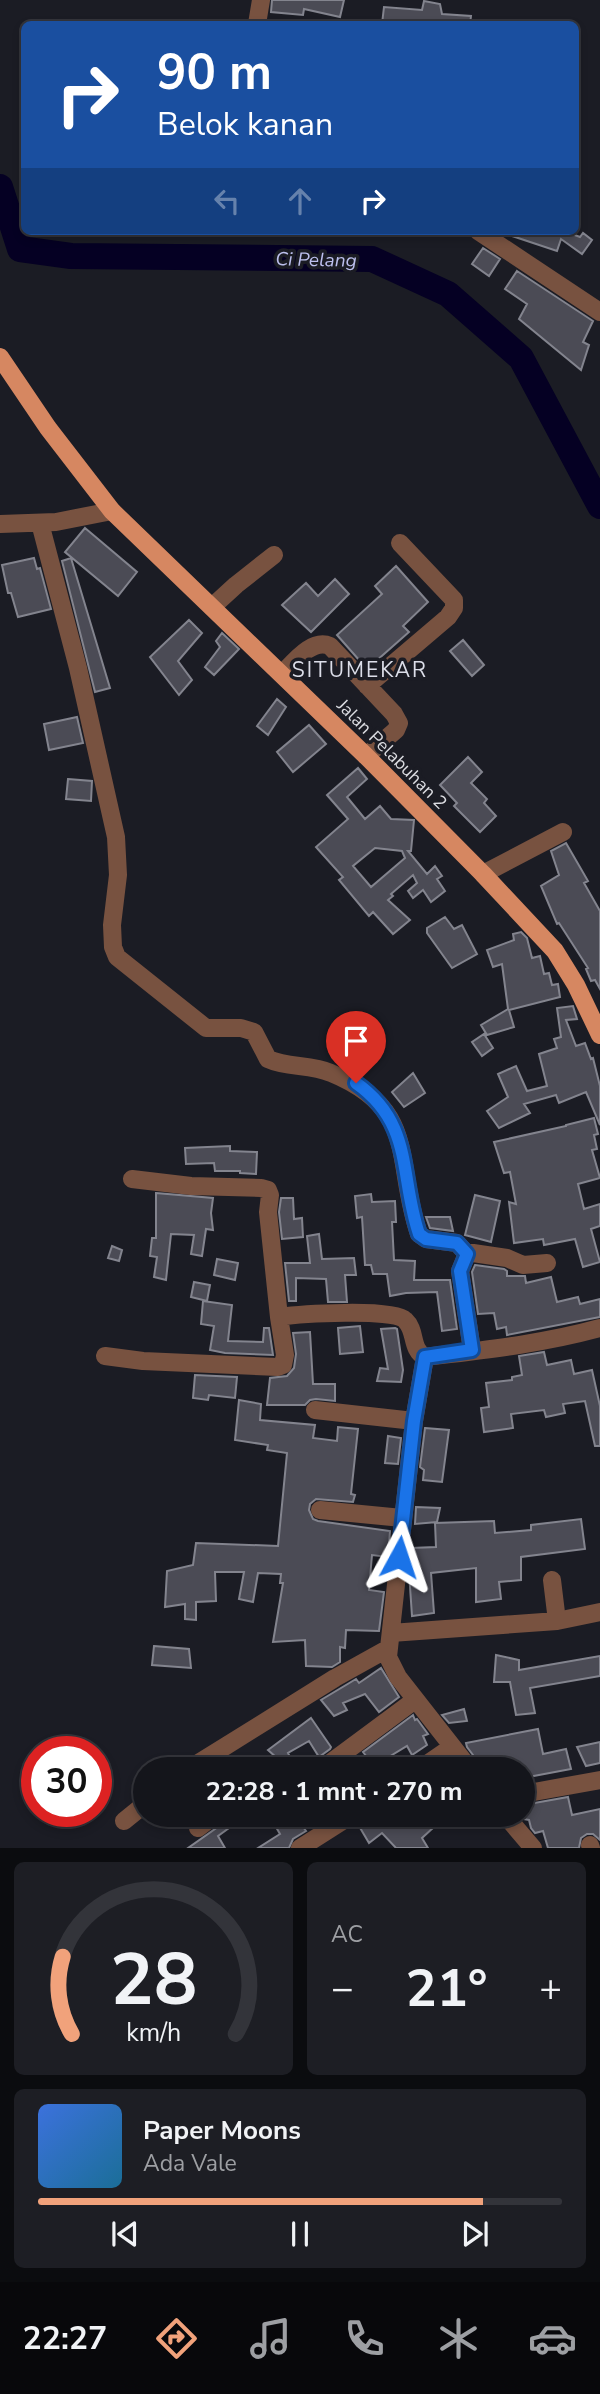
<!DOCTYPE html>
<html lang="id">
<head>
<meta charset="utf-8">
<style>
  :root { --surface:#14151b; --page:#1d1e24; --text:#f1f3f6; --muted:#9d9fa3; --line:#33343a; --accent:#f1a27b }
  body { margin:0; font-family:"Nunito Sans",sans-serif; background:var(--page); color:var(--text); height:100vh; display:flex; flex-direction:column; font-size:26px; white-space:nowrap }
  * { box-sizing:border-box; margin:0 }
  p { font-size:23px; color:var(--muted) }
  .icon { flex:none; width:38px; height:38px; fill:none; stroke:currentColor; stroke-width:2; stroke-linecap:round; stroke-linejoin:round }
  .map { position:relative; height:1848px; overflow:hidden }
  .sheet { display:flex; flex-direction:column; gap:14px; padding:14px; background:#0b0c0f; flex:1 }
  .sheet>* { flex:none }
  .top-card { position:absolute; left:21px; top:21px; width:558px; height:214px; border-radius:10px; box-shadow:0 4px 10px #0003,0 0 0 2px var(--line); background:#1a4fa0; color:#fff; overflow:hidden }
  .speed { position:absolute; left:21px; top:1736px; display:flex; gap:14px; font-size:35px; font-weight:700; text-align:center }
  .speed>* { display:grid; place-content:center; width:91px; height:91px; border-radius:50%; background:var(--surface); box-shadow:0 4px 10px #0003,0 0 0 2px var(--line); line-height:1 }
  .speed .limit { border:10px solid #d22; background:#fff; color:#111 }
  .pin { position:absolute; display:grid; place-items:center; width:60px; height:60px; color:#fff; margin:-72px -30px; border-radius:50% 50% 50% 0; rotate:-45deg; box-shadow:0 0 7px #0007 }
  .pin .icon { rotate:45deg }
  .me { position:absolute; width:77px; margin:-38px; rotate:5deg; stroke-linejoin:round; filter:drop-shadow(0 0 5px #0008) }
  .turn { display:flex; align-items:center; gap:24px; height:147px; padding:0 21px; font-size:32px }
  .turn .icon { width:91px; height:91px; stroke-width:2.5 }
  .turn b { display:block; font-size:49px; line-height:60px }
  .lanes { display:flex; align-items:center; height:66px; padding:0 21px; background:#0003; justify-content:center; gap:35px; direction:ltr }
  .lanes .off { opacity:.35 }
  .big { font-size:52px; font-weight:700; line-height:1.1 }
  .sheet .widget { flex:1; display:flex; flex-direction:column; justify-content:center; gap:10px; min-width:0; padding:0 24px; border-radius:10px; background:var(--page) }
  .sheet .dial { align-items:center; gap:0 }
  .dial svg { height:182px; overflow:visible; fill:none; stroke:var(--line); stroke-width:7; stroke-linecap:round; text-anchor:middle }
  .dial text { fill:var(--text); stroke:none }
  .song { display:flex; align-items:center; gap:21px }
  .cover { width:84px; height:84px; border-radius:10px; background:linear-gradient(135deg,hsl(220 70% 55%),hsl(200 70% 35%)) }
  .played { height:7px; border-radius:4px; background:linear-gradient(90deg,var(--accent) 85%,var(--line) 85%) }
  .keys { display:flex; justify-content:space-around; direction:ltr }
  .heat { display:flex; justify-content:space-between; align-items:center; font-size:38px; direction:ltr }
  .sheet .tiles { flex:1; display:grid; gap:14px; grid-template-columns:1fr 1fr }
  .widget:last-child { grid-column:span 2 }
  .trip { position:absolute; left:133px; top:1757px; width:402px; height:70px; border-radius:35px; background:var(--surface); box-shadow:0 4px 10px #0003,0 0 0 2px var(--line); font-weight:700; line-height:70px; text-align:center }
  .tab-bar { display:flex; height:112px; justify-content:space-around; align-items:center; background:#08080b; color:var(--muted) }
  .tab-bar .icon { width:49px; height:49px }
  .tab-bar .current { color:var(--accent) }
  .tab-bar b { font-size:32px; color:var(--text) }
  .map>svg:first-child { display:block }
</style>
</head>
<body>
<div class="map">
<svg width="600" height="1848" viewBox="0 0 600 1848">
  <rect width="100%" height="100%" fill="#1b1c24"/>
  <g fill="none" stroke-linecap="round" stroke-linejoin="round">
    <path stroke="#050023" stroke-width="26" d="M0 187 20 249 71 256 372 259 448 294 521 358 600 506"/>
  </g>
  <path fill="#4b4b55" stroke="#83848e" stroke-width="2" fill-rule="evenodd" d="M272 0H344L340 17 304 9 303 15 271 12Z
    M424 1 440 4 442 14 471 16 470 24H382L384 7 422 10Z
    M503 231H564L580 237 583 233 592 240 582 254 561 239 557 251 503 233Z
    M483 248 500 259 489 276 472 264Z
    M517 271 593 321 583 342 589 345 581 370 519 319 527 304 505 289Z
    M85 528 137 572 118 596 65 552Z
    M34 558 37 569 40 568 51 609 18 617 11 593H8L2 565Z
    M71 558 110 688 95 692 62 561Z
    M396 566 428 602 403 626 409 632 367 669 337 635 382 594 375 586Z
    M335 579 349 594 311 632 282 605 306 583 318 596Z
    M189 620 202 633 178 661 192 680 179 695 150 657Z
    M222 633 239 649 214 675 205 667 220 647 216 641Z
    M463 640 484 665 472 676 450 651Z
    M277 699 286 707 268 735 257 726Z
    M77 717 83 743 49 750 44 724Z
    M309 725 326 744 293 772 277 752Z
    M468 757 482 772 471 783 487 799 484 803 496 816 480 832 454 806 457 803 440 785Z
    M358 768 367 779 347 797 365 819 380 806 391 819 414 820 411 851H408L427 874 435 866 442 876 437 879 445 891 431 902 423 890 413 898 408 891 417 883 413 875 391 894 393 896 388 900 410 920 393 934 373 912 369 916 339 880 343 877 316 847 348 819 327 795ZM375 848 402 851 405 858 371 887 353 866Z
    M68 779 92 781 91 801 66 799Z
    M566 843 588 881 584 883 600 911V989L595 980 591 981 586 969 588 968 559 923 557 924 541 886 559 875 551 851Z
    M445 917 454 929 462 925 477 954 452 968 427 933V928Z
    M521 932 527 938 532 958 540 956 544 974 549 973 552 985 558 984 560 997 509 1010 514 1027 487 1035 481 1025 508 1009 502 964 493 967 487 950 514 940 513 934Z
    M573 1006 577 1019 566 1020 576 1046 585 1043 591 1059 593 1058 600 1086V1125L586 1092 559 1103 556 1095 524 1104 530 1113 499 1128 487 1111 508 1097 498 1074 516 1066 527 1091 547 1086 539 1054 557 1048 554 1039 561 1037 557 1008Z
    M484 1034 493 1048 482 1056 472 1042Z
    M413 1073 425 1093 404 1107 392 1092Z
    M594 1118 598 1134 594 1135 597 1149 592 1150 600 1178 578 1184 584 1209 600 1204V1226L591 1229 600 1262 583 1267 575 1239 544 1245 543 1239 514 1243 509 1202 516 1204 510 1172 504 1173 494 1142 566 1126V1125Z
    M230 1146V1151L257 1152 256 1174 240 1173V1171H215L214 1163 186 1164 185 1148Z
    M156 1193 213 1198 211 1213 213 1230 206 1229 202 1256 191 1254 194 1235 171 1234 166 1280 154 1277 157 1257 150 1256 152 1238H156Z
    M371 1194 372 1202 395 1201 396 1222H392L394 1260 415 1261 414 1280H450L457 1329 442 1331 437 1292 406 1293 390 1296 387 1274H373L371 1265H365L362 1217 357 1218 355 1196Z
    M475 1195 500 1201 491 1242 465 1235Z
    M281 1198H293L294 1219 302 1218 303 1237 282 1239 279 1212Z
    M426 1217H450L453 1231 430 1228Z
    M319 1234 322 1259 354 1258 356 1275H345L347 1302H328L326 1279 296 1278V1301H289L285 1263H310L307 1236Z
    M112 1246 122 1250 119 1261 108 1258Z
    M217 1259 238 1263 235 1280 214 1275Z
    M475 1265 504 1269 507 1271V1276H525L526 1283 551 1277 557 1302 578 1297 580 1304 600 1299V1317L507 1335 506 1327 497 1329 494 1313 478 1314 472 1272Z
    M194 1282 210 1285 207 1301 191 1297Z
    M203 1301 232 1305 228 1341 263 1342 264 1328H269L273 1355 225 1353 210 1350 214 1326 201 1324Z
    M360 1326 363 1352 340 1354 338 1328Z
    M395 1328 397 1329 403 1370 401 1382 377 1381 380 1368 388 1369 381 1329Z
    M310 1332 313 1384H335V1401L316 1399 310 1400 305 1405H267L270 1378 287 1376 294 1368 296 1354 293 1333Z
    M544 1352 547 1365 571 1360 574 1374 592 1370 600 1406V1446H595L585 1401 563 1404 565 1413 546 1417 544 1410 511 1414 513 1428 484 1432 481 1408 489 1407 486 1383 512 1380V1377L522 1375 519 1356Z
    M195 1375 237 1377 235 1398 209 1395 208 1400 193 1398Z
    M239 1400 261 1404 260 1420 315 1425 313 1438 337 1441 338 1427 358 1429 351 1494 355 1495 353 1502 316 1499 310 1504 309 1510 313 1519 318 1521 390 1531 388 1557 372 1555 369 1590 384 1592 379 1631 346 1630 345 1648 340 1647V1662L332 1667 306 1666 305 1640 273 1642 283 1583H280L281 1574 258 1573 253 1602 239 1599 244 1572H215L216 1601 196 1602V1620L185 1619V1604L165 1607 167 1571 193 1565 196 1543 278 1546 287 1453 267 1450 268 1445 235 1440Z
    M425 1428 449 1430 442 1482 423 1480 424 1470 420 1467Z
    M388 1436 401 1438 398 1464 385 1463Z
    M416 1507 440 1508 437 1522 415 1524Z
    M581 1519 585 1549 521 1557V1580L499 1582 501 1599 476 1602V1568L431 1573 434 1613 412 1616 409 1572 411 1548 436 1547 435 1523 494 1521 495 1533 531 1530V1525Z
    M154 1646 189 1649 191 1668 152 1665Z
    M496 1655 519 1660V1670L600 1656V1676L530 1688 535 1713 516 1715 510 1682H494Z
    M381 1668 399 1697 379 1712 365 1694 343 1703 347 1710 334 1716 321 1700 356 1679 359 1683Z
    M464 1709 467 1721 449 1723 442 1715Z
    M413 1715 415 1720 417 1719 428 1734 423 1736 427 1745 412 1755 407 1746 374 1766 363 1752Z
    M311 1718 331 1747 330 1749 319 1757 309 1741 288 1753 291 1759 287 1760 277 1758 268 1750Z
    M538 1729 543 1754 566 1749 571 1769 523 1778V1769H486L485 1762 479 1763 467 1747 466 1743Z
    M600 1742V1763L586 1766 577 1747Z
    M226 1759 230 1769H210Z
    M568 1797 572 1815 600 1809V1840L593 1834H587L581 1838 579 1848H548L543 1831 535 1833 531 1828 529 1820 523 1819V1805Z
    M226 1815H230L236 1823 218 1836 225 1848H188L222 1824Z
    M269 1815H294L306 1831 293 1839 289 1848H258L280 1834Z
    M375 1815H427L434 1827 422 1838 428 1848H396L382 1833 369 1843 359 1826Z"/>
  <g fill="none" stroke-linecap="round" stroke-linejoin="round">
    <path stroke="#785240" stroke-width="18" d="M257 24 261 0
      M478 231 600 312
      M40 523 78 668 116 837 118 875 112 925 113 947 117 957 206 1028H241L254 1032 268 1059C287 1068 311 1064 331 1073 419 1109 394 1161 419 1234L426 1239 457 1243 467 1254
      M0 524 56 522 112 511
      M212 607 236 585 274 555
      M282 674C294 662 312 638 330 646L394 714 399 723 396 730 366 756
      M367 686 448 617 454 608V600L400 543
      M483 874 563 832
      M132 1179 191 1186 261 1188 268 1190 270 1195 268 1212 279 1317C299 1314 393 1308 405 1320 417 1331 410 1349 425 1357 484 1350 542 1344 600 1328
      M472 1350 460 1271 467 1254 473 1253 507 1258 523 1265 547 1263
      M105 1356 143 1361 278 1367 283 1365 285 1355 279 1317
      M425 1357 414 1421 388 1657 398 1677 470 1769
      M315 1410 414 1421
      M320 1510 402 1518
      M552 1580 557 1621
      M391 1633 557 1621 600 1612
      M189 1769 335 1678 389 1648
      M279 1769H280
      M322 1769 415 1700
      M420 1769 452 1747
      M523 1794 600 1780
      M505 1815 533 1848
      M124 1821 145 1804
      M198 1828 215 1815
      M590 1845 591 1848
      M300 1848 352 1815"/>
    <path stroke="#d68761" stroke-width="18" d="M0 357 48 428 112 511 366 756 483 874 555 951 576 985 600 1035"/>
  </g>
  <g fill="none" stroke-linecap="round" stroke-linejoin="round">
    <g stroke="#114b97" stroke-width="18">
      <path id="route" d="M356 1083C414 1124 399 1175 419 1234L426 1239 457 1243 467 1254 460 1271 472 1350 425 1357 414 1421 399 1557"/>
    </g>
    <use href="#route" stroke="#1a73e8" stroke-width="12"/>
  </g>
  <g text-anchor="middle" stroke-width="7" stroke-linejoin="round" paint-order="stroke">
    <g font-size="18" fill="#dbdce1" stroke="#1b1c24">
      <text transform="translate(392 754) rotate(45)" y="6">Jalan Pelabuhan 2</text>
    </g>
    <g font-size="19" font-style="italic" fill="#bcbfed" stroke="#1b1c24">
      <text transform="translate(316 259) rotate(1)" y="7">Ci Pelang</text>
    </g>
    <g font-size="21" letter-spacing="2" fill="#dcdee9" stroke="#1b1c24">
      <text x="360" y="677">SITUMEKAR</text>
    </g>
  </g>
</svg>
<div class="speed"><div class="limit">30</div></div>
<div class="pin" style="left:356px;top:1083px;background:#d93025"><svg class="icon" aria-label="arrive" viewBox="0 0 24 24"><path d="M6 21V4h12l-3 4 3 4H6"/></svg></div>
<svg class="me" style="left:399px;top:1557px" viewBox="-20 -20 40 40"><path d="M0-17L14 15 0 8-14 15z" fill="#1a73e8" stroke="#fff" stroke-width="4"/></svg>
<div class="trip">22:28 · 1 mnt · 270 m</div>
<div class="top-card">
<div class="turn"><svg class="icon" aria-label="right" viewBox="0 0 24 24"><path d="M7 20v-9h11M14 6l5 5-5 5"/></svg><div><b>90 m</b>Belok kanan</div></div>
<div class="lanes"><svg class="icon off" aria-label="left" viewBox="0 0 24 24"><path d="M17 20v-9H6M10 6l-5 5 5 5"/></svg><svg class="icon off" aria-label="ahead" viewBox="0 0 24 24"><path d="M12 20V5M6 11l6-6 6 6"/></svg><svg class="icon" aria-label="right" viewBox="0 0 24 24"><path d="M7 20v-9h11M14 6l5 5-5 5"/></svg></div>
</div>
</div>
<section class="sheet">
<div class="tiles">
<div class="widget dial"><svg viewBox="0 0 100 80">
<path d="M14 69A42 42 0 1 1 86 69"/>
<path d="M14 69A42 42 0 0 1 10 35" stroke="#f1a27b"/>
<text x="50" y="56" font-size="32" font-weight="700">28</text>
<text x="50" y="72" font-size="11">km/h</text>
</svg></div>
<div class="widget"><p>AC</p>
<div class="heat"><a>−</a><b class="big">21°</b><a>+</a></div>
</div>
<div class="widget">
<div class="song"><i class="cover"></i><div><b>Paper Moons</b><p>Ada Vale</p></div></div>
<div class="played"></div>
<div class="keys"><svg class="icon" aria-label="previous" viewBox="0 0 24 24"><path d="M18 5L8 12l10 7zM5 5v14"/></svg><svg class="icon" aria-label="pause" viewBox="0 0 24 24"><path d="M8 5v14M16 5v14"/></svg><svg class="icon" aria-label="next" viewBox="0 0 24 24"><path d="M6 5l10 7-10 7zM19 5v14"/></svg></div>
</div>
</div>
</section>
<nav class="tab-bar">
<b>22:27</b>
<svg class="icon current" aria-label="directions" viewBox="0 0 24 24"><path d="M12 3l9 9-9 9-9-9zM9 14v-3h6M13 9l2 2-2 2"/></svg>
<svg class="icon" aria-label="music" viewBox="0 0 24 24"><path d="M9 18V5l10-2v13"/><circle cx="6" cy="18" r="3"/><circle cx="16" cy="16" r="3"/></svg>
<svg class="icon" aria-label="phone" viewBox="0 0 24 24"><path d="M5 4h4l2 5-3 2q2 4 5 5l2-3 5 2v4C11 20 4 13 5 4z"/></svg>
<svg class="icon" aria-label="climate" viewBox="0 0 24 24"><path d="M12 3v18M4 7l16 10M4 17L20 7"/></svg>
<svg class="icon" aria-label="car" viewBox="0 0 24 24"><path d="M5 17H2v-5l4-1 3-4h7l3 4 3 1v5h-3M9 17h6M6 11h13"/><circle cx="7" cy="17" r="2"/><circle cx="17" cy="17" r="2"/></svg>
</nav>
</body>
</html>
